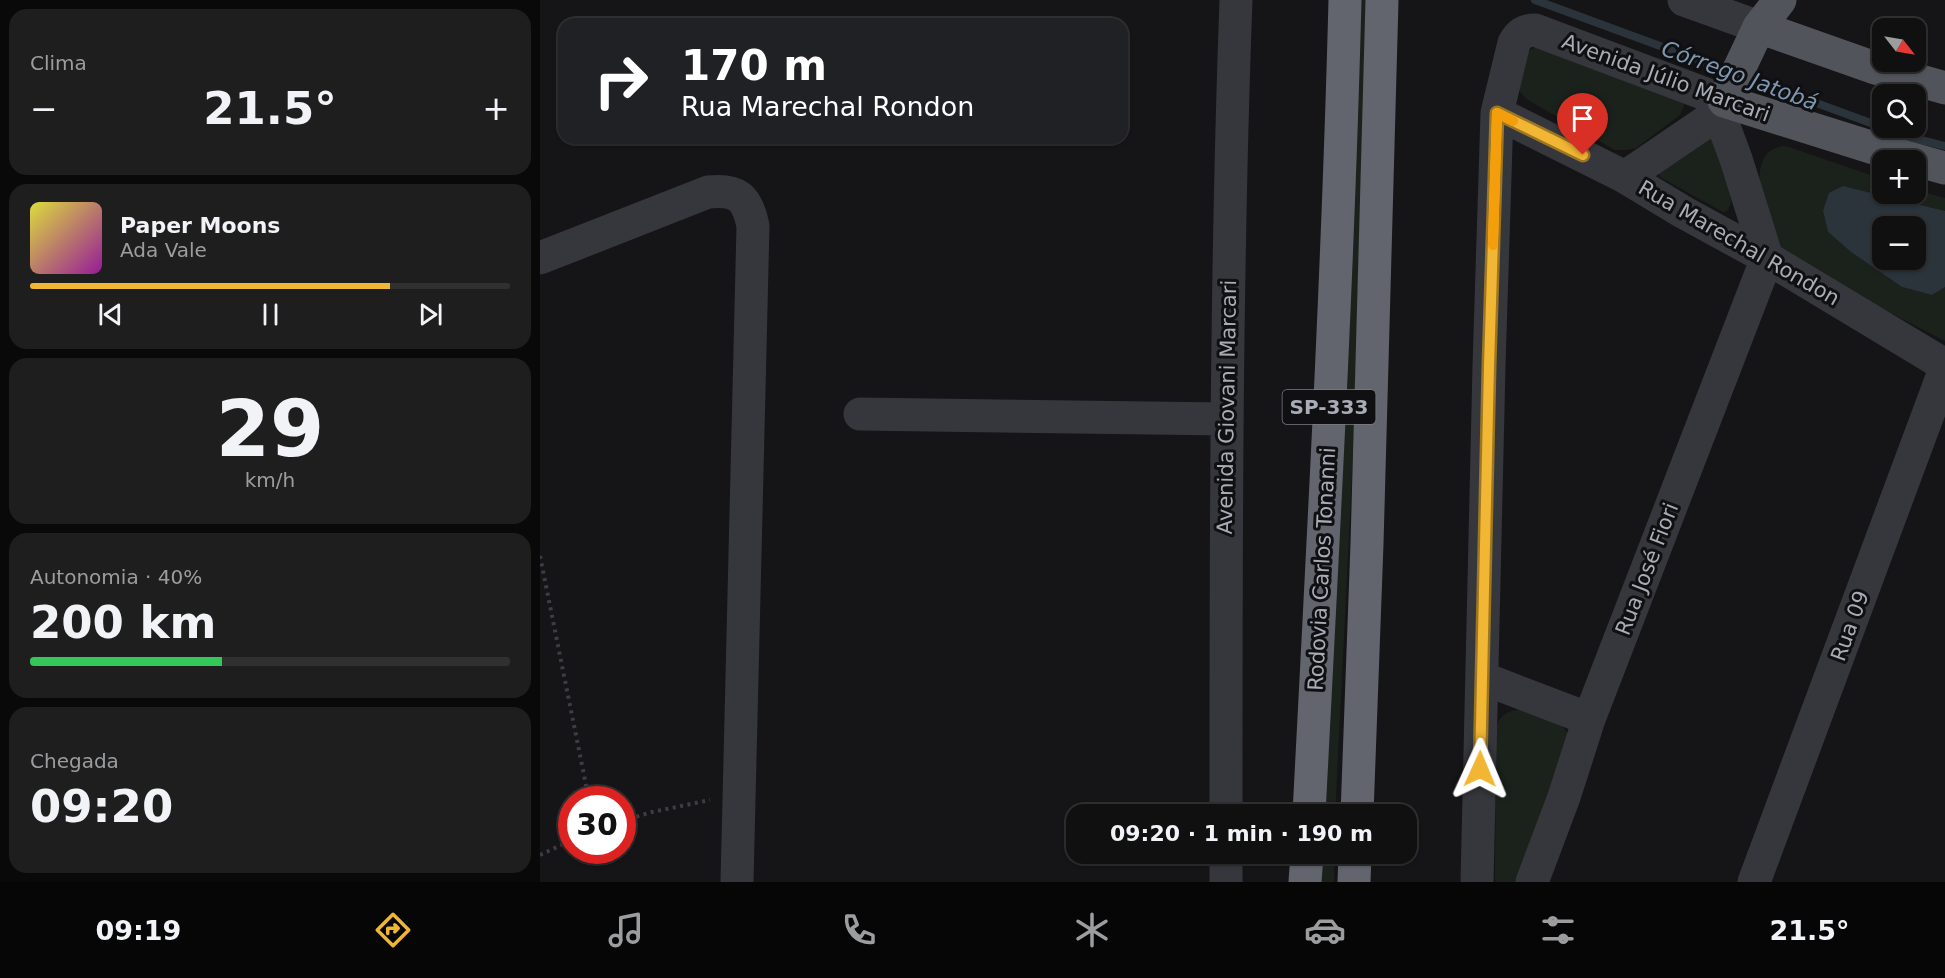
<!DOCTYPE html>
<html lang="pt">
<head>
<meta charset="utf-8">
<style>
  :root { --surface:#101011; --page:#1e1e1f; --text:#f1f3f6; --muted:#9c9d9f; --line:#303031; --accent:#f0b634 }
  body { margin:0; font-family:"DejaVu Sans",sans-serif; background:var(--page); color:var(--text); height:100vh; display:flex; flex-direction:column; font-size:22px; white-space:nowrap }
  * { box-sizing:border-box; margin:0 }
  p { font-size:20px; color:var(--muted) }
  .icon { flex:none; width:33px; height:33px; fill:none; stroke:currentColor; stroke-width:2; stroke-linecap:round; stroke-linejoin:round }
  .map { position:relative; flex:1; overflow:hidden }
  .details { display:flex; flex-direction:column; gap:9px; padding:9px; background:#090909; width:540px }
  .details>* { flex:none }
  .top-card { position:absolute; left:18px; top:18px; width:570px; height:126px; border-radius:18px; box-shadow:0 2px 4px #0004,0 0 0 2px var(--line); background:#202124; color:#fff; overflow:hidden }
  .needle { width:39px; rotate:121deg }
  .tools { position:absolute; left:1332px; top:18px; display:grid; gap:12px }
  .tools a { display:grid; place-items:center; width:54px; height:54px; border-radius:12px; background:var(--surface); box-shadow:0 2px 4px #0004,0 0 0 2px var(--line); font-size:30px }
  .speed { position:absolute; left:18px; top:786px; display:flex; gap:12px; font-size:30px; font-weight:700; text-align:center }
  .speed>* { display:grid; place-content:center; width:78px; height:78px; border-radius:50%; background:var(--surface); box-shadow:0 2px 4px #0004,0 0 0 2px var(--line); line-height:1 }
  .speed .limit { border:9px solid #d22; background:#fff; color:#111 }
  .pin { position:absolute; display:grid; place-items:center; width:51px; height:51px; color:#fff; margin:-62px -26px; border-radius:50% 50% 50% 0; rotate:-45deg; box-shadow:0 0 6px #0007 }
  .pin .icon { rotate:45deg }
  .me { position:absolute; width:66px; margin:-33px; rotate:1deg; stroke-linejoin:round; filter:drop-shadow(0 0 4px #0008) }
  .turn { display:flex; align-items:center; gap:21px; height:126px; padding:0 24px; font-size:27px }
  .turn .icon { width:78px; height:78px; stroke-width:2.5 }
  .turn b { display:block; font-size:42px; line-height:51px }
  .big { font-size:45px; font-weight:700; line-height:1.1 }
  .details .card { flex:1; display:flex; flex-direction:column; justify-content:center; gap:9px; min-width:0; padding:0 21px; border-radius:18px; background:var(--page) }
  .details .dial { align-items:center; gap:0 }
  .dial b { font-size:78px; line-height:1 }
  .song { display:flex; align-items:center; gap:18px }
  .cover { width:72px; height:72px; border-radius:9px; background:linear-gradient(135deg,hsl(60 70% 55%),hsl(300 70% 35%)) }
  .played { height:6px; border-radius:3px; background:linear-gradient(90deg,var(--accent) 75%,var(--line) 75%) }
  .keys { display:flex; justify-content:space-around; direction:ltr }
  .heat { display:flex; justify-content:space-between; align-items:center; font-size:33px; direction:ltr }
  .charge { height:9px; border-radius:4px; background:linear-gradient(90deg,#34c759 40%,var(--line) 0) }
  .trip { position:absolute; left:526px; top:804px; width:351px; height:60px; border-radius:18px; background:var(--surface); box-shadow:0 2px 4px #0004,0 0 0 2px var(--line); font-weight:700; line-height:60px; text-align:center }
  .menu { display:flex; height:96px; justify-content:space-around; align-items:center; background:#060607; color:var(--muted) }
  .menu .icon { width:42px; height:42px }
  .menu .on { color:var(--accent) }
  .menu b { font-size:27px; color:var(--text) }
  main { display:flex; flex:1; min-height:0 }
  .map>svg:first-child { display:block }
</style>
</head>
<body>
<main>
<section class="details">
<div class="card"><p>Clima</p>
<div class="heat"><a>−</a><b class="big">21.5°</b><a>+</a></div>
</div>
<div class="card">
<div class="song"><i class="cover"></i><div><b>Paper Moons</b><p>Ada Vale</p></div></div>
<div class="played"></div>
<div class="keys"><svg class="icon" aria-label="previous" viewBox="0 0 24 24"><path d="M18 5L8 12l10 7zM5 5v14"/></svg><svg class="icon" aria-label="pause" viewBox="0 0 24 24"><path d="M8 5v14M16 5v14"/></svg><svg class="icon" aria-label="next" viewBox="0 0 24 24"><path d="M6 5l10 7-10 7zM19 5v14"/></svg></div>
</div>
<div class="card dial"><b>29</b><p>km/h</p></div>
<div class="card"><p>Autonomia · 40%</p><b class="big">200 km</b><div class="charge"></div></div>
<div class="card"><p>Chegada</p><b class="big">09:20</b></div>
</section>
<div class="map">
<svg width="1405" height="882" viewBox="0 0 1405 882">
  <rect width="100%" height="100%" fill="#151517"/>
  <path fill="#1b221c" d="M820 0H829C823 272 809 543 795 814H783Z
    M1001 46 1142 98 1144 105 1140 115 1096 148 1086 150H1075L988 100 981 93 976 84 984 55 992 49Z
    M1183 131 1191 203 1187 211 1183 212 1120 177 1117 167Z
    M1242 146 1249 147 1342 179V194H1376V190L1405 198V211L1303 186 1283 211 1288 232 1311 252 1362 287 1392 295 1405 287V341L1229 250C1225 228 1209 169 1229 152 1232 149 1237 148 1242 146Z
    M981 709 1022 726 1028 734 980 882H955L956 729C959 715 968 711 981 709Z
    M780 854H794V882H779Z"/>
  <path fill="#2b343b" fill-rule="evenodd" d="M1303 186 1405 211V287L1392 295 1362 287 1311 252 1288 232 1283 211 1289 193ZM1342 226H1376V260H1342Z"/>
  <g fill="none" stroke-linecap="round" stroke-linejoin="round">
    <path stroke="#2b343b" stroke-width="8" d="M995 0 1188 71
      M1205 77 1369 137 1405 146"/>
    <path stroke="#3c3e43" stroke-width="4" stroke-dasharray="3 4.5" stroke-linecap="butt" d="M0 556 49 800
      M82 821 112 812 170 800
      M0 855 32 840"/>
    <path stroke="#36373c" stroke-width="33" d="M1144 0 1219 27
      M957 113 1085 177 1143 212 1227 258 1405 365
      M0 258 168 192C198 189 207 197 213 226L197 882
      M320 414 686 419
      M942 678 1049 719
      M686 814C686 543 686 271 696 0
      M686 882V854
      M937 882 949 366 957 113 974 43C979 34 984 30 995 30L1184 101 1179 113 1085 177
      M992 882 1024 797 1049 719 1227 258 1196 159 1179 113
      M1214 882 1405 369"/>
    <path stroke="#52545b" stroke-width="33" d="M1240 0 1219 27 1184 101 1340 150 1405 168
      M1219 27 1335 68 1405 88"/>
    <path stroke="#62656d" stroke-width="33" d="M769 814C783 543 798 272 805 0
      M817 814 827 544 842 0
      M765 882 767 854
      M814 882 815 854"/>
  </g>
  <g fill="none" stroke-linecap="round" stroke-linejoin="round">
    <g stroke="#9c7622" stroke-width="15">
      <path id="route" d="M940 769 949 366 957 113 1043 155"/>
    </g>
    <use href="#route" stroke="#f0b634" stroke-width="10"/>
    <path stroke="#f59e0b" stroke-width="10" d="M953 245 957 113 973 121"/>
  </g>
  <g text-anchor="middle" stroke-width="6" stroke-linejoin="round" paint-order="stroke">
    <rect fill="#101012" stroke="#7a7d86" stroke-width="1.5" x="742.5" y="390" width="93" height="34" rx="4.5"/>
    <g font-size="20" font-weight="bold" fill="#a7acb7">
      <text x="789" y="414">SP-333</text>
    </g>
    <g font-size="21" fill="#a7acb7" stroke="#101012">
      <text transform="translate(1126 78) rotate(20)" y="7">Avenida Júlio Marcari</text>
      <text transform="translate(1199 243) rotate(30)" y="7">Rua Marechal Rondon</text>
      <text transform="translate(687 407) rotate(-89)" y="7">Avenida Giovani Marcari</text>
      <text transform="translate(782 569) rotate(-87)" y="7">Rodovia Carlos Tonanni</text>
      <text transform="translate(1107 569) rotate(-69)" y="7">Rua José Fiori</text>
      <text transform="translate(1310 626) rotate(-70)" y="7">Rua 09</text>
    </g>
    <g font-size="22" font-style="italic" fill="#7e98b2" stroke="#101012">
      <text transform="translate(1200 75) rotate(20)" y="8">Córrego Jatobá</text>
    </g>
  </g>
</svg>
<div class="tools">
<a><svg class="needle" viewBox="-14 -14 28 28"><path d="M0-13l5 13h-10z" fill="#e53935"/><path d="M0 13l5-13h-10z" fill="#9c9d9f"/></svg></a>
<a><svg class="icon" aria-label="search" viewBox="0 0 24 24"><circle cx="10" cy="10" r="6"/><path d="M15 15l6 6"/></svg></a>
<a>+</a>
<a>−</a>
</div>
<div class="speed"><div class="limit">30</div></div>
<div class="pin" style="left:1043px;top:155px;background:#d93025"><svg class="icon" aria-label="arrive" viewBox="0 0 24 24"><path d="M6 21V4h12l-3 4 3 4H6"/></svg></div>
<svg class="me" style="left:940px;top:769px" viewBox="-20 -20 40 40"><path d="M0-17L14 15 0 8-14 15z" fill="#f0b634" stroke="#fff" stroke-width="4"/></svg>
<div class="trip">09:20 · 1 min · 190 m</div>
<div class="top-card">
<div class="turn"><svg class="icon" aria-label="right" viewBox="0 0 24 24"><path d="M7 20v-9h11M14 6l5 5-5 5"/></svg><div><b>170 m</b>Rua Marechal Rondon</div></div>
</div>
</div>
</main>
<nav class="menu">
<b>09:19</b>
<svg class="icon on" aria-label="directions" viewBox="0 0 24 24"><path d="M12 3l9 9-9 9-9-9zM9 14v-3h6M13 9l2 2-2 2"/></svg>
<svg class="icon" aria-label="music" viewBox="0 0 24 24"><path d="M9 18V5l10-2v13"/><circle cx="6" cy="18" r="3"/><circle cx="16" cy="16" r="3"/></svg>
<svg class="icon" aria-label="phone" viewBox="0 0 24 24"><path d="M5 4h4l2 5-3 2q2 4 5 5l2-3 5 2v4C11 20 4 13 5 4z"/></svg>
<svg class="icon" aria-label="climate" viewBox="0 0 24 24"><path d="M12 3v18M4 7l16 10M4 17L20 7"/></svg>
<svg class="icon" aria-label="car" viewBox="0 0 24 24"><path d="M5 17H2v-5l4-1 3-4h7l3 4 3 1v5h-3M9 17h6M6 11h13"/><circle cx="7" cy="17" r="2"/><circle cx="17" cy="17" r="2"/></svg>
<svg class="icon" aria-label="filters" viewBox="0 0 24 24"><path d="M4 7h16M4 17h16"/><circle cx="9" cy="7" r="2"/><circle cx="15" cy="17" r="2"/></svg>
<b>21.5°</b>
</nav>
</body>
</html>
